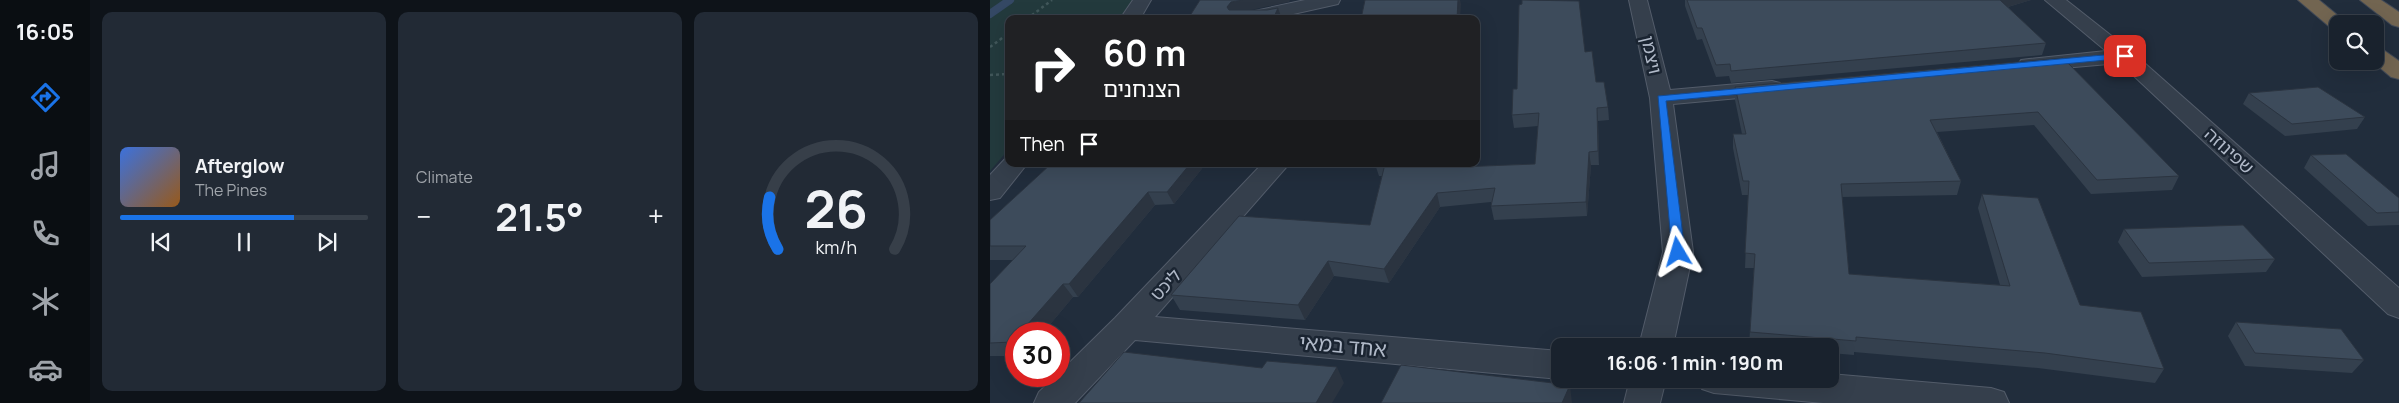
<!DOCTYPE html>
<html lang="en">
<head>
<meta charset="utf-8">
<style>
  :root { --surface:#19222d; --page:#222a35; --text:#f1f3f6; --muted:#9fa4aa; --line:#373f49; --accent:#1a73e8 }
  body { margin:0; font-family:Manrope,"Noto Sans Hebrew",sans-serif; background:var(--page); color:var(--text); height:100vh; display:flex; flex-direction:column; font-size:19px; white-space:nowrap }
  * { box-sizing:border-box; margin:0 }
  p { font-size:16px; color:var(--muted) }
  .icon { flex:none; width:28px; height:28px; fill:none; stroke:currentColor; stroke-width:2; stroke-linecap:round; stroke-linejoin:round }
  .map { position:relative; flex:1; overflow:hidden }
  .sheet { display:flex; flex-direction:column; gap:12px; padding:12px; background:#0e1319; width:900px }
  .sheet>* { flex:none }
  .top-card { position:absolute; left:15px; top:15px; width:475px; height:152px; border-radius:10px; box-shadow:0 5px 20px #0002,0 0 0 1px var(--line); background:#202124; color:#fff; overflow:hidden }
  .buttons { position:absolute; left:1339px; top:15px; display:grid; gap:10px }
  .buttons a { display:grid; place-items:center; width:55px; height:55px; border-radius:10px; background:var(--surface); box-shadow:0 5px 20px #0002,0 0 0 1px var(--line); font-size:25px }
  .speed { position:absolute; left:15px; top:322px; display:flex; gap:10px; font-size:25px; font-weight:700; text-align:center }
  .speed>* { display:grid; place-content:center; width:65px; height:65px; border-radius:50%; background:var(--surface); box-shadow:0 5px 20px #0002,0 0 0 1px var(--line); line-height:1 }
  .speed .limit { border:8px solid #d22; background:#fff; color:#111 }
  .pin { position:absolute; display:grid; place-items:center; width:42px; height:42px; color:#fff; margin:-21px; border-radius:10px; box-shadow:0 2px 8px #0006 }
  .me { position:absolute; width:55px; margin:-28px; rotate:353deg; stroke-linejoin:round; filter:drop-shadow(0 0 4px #0008) }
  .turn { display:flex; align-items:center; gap:18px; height:105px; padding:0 15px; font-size:22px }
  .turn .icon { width:65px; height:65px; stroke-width:2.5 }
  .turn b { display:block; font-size:35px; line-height:42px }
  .then { display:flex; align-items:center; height:48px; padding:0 15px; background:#0003; gap:10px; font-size:19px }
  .big { font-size:38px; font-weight:700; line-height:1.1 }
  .sheet .card { flex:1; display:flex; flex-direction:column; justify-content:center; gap:8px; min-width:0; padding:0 18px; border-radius:10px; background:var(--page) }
  .sheet .dial { align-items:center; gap:0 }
  .dial svg { height:130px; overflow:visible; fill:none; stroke:var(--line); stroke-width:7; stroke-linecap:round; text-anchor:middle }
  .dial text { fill:var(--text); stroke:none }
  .song { display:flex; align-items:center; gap:15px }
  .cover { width:60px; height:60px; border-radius:8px; background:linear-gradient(135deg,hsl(220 70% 55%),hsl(30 70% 35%)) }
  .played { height:5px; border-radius:2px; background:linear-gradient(90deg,var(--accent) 70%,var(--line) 70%) }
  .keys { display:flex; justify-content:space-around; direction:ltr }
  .heat { display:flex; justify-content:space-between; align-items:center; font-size:28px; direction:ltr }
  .sheet .tiles { flex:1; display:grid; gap:12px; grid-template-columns:repeat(3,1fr) }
  .trip { position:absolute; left:561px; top:338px; width:288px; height:50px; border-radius:10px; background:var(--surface); box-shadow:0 5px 20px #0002,0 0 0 1px var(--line); font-weight:700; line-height:50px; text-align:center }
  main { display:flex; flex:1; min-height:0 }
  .tabs { display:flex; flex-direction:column; width:90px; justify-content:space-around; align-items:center; background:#0a0e12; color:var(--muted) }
  .tabs .icon { width:35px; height:35px }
  .tabs .on { color:var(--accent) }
  .tabs b { font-size:22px; color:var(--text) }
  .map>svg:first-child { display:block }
</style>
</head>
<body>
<main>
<nav class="tabs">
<b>16:05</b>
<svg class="icon on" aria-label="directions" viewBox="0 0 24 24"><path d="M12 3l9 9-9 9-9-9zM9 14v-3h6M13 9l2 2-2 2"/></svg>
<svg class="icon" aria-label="music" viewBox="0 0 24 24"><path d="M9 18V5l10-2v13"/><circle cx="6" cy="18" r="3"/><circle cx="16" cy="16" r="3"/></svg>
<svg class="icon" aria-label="phone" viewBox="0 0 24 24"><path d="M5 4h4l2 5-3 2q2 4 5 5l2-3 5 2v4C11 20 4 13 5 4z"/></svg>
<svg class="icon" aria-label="climate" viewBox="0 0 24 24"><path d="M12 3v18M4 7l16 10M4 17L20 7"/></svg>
<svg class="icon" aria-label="car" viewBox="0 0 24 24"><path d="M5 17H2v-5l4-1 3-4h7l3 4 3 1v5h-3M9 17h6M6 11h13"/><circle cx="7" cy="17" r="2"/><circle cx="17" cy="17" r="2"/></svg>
</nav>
<section class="sheet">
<div class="tiles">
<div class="card">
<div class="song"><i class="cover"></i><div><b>Afterglow</b><p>The Pines</p></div></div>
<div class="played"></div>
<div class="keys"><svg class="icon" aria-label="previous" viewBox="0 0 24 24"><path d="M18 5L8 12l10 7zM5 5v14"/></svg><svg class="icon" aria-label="pause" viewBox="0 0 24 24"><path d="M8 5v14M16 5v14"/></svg><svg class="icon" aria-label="next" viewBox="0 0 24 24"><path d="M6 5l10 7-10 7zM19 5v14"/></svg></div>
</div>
<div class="card"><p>Climate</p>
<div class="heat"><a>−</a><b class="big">21.5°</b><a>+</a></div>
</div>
<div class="card dial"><svg viewBox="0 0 100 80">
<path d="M14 69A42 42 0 1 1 86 69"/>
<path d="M14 69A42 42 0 0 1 9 37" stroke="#1a73e8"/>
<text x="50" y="56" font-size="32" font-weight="700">26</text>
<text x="50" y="72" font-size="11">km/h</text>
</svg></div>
</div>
</section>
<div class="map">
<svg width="1409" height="403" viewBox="0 0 1409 403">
  <rect width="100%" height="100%" fill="#212d3c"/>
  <path fill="#233a3d" d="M0 0H147L131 19H19V149L0 171Z"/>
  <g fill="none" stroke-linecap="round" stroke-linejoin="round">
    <path stroke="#344864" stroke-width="8" d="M0 14 20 0"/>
    <g stroke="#535c6a" stroke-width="2">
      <path id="minor" d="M143 0H161L150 19H130Z
        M315 0H350L348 4 281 19H243L246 15Z
        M639 0H657L680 90 782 81 790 83 793 88 790 93 782 95 683 104 703 252 683 346H649L673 252 660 98Z
        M1055 0H1076L1142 52 1409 288V318L1398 314 1130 63 1039 71 1031 70 1028 65 1031 60 1039 59 1116 51Z
        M19 158V164H37L10 198 0 200V175L15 159Z
        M272 164H299L165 317 570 351V379L145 340 85 403H44L49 392 66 376H69V373L125 318Z
        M840 374 1001 388 1014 392 1019 403H833L724 393 712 389 706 379H840Z
        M640 379H676L670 403H634Z"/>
    </g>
    <g stroke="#404957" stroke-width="2">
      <path id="highway" d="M1308 0H1329L1358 24H1348V30L1341 28Z
        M1370 0H1391L1409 12V27L1402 25Z
        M1385 47 1392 49 1409 61V79L1401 77 1382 61H1385Z"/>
    </g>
    <path stroke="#41575a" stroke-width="2.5" stroke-dasharray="3 3" stroke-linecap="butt" d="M37 19 62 0
      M0 47 19 33
      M0 75 19 74"/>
    <use href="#minor" fill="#353f4c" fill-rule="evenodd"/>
    <use href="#highway" fill="#726551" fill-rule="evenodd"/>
  </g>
  <path fill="#34404e" d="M695 0H1041L1018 7 1056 43 1052 55 741 83 739 76 726 77 712 39 707 40 695 6Z
    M582 1 595 52 606 82 618 107 619 120 608 121 609 165H601L597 216 504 220 501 206V202L450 207 399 283 344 276 315 320 190 310 181 295 380 225 392 176H389L385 164H475L474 167 545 164 548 126 524 128 522 115 527 89Z
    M1073 58 1189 176 1182 190 1101 194 1044 125 947 132 971 181 967 195 852 197 859 274 1010 285 988 208 992 194 1090 305 1174 369 1165 383 1048 368 864 352V355L840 353V346H759L764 268H755L758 195H752L743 148V134H752L745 100V87Z
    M1259 93 1375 117 1367 129 1295 136 1253 104Z
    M1321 155 1409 198V225L1378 226 1314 168Z
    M61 164H213L214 166 184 204 165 205 88 297H83L52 334H26V356H0V284L23 260H0V220Z
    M1134 229 1285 259 1276 272 1152 277 1128 242Z
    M1246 322 1374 360 1362 373 1255 366 1238 336Z"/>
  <path fill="#2b3440" d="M253 0H300L299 2 246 13 242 18 237 7 241 2Z
    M468 0H470L471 4 470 19H467Z
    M1009 0H1041L1007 10Z
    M288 8 292 19H283Z
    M607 108 608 121 609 165 608 151Z
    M599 152 601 165 597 216 596 202Z
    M200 164H213L214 166 184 204 177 192Z
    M470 164H475L473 181 469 167Z
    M158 192 165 205 88 297 79 284Z
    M447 193 450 207 399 283 394 269Z
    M338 261 344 276 315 320 308 305Z
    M73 284 83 297 52 334H29Z
    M26 337V348L22 342Z
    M347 367 354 383 342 403H326Z
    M580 385 582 403H572Z"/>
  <path fill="#3d4b5b" stroke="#2b3440" d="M210 0H253L241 2 237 7 239 10H277L288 8 283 19H198Z
    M375 0H468L467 19H371Z
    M532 0 589 1 595 52 602 51 606 82H614L618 107 607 108 608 151 599 152 596 202 501 206 505 188 447 193 394 269 338 261 308 305 181 295 249 216 380 225 395 164H470L469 167 545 164 549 113 522 115 523 89H527L529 5 532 4Z
    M697 0H1010L1056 43 741 71 740 64 726 65 712 28H707Z
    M1073 58 1189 176 1107 180 1048 112 940 120 971 181 851 184 859 274 1020 286 992 194 1048 198 1090 305 1151 312 1174 369 1055 353 866 337V341L760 332 765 254 755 253 759 181H753L743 134H756L745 87Z
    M1328 87 1375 117 1302 124 1259 93Z
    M1356 154 1409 198V212L1387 213 1321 155Z
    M61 164H200L177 192H158L79 284H73L29 334H26V337L22 342 0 343V284L36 246H0V220Z
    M1253 225 1285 259 1159 263 1134 229Z
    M1246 322 1351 329 1374 360 1265 353Z
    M134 352 272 368 277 361 347 367 326 403H89Z
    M411 365 580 385 572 403H391Z"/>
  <path fill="#1a73e8" stroke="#114b97" d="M1135 53 1138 54V58L676 101 695 252 688 256 682 252 668 96Z"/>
  <g text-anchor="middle" stroke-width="5" stroke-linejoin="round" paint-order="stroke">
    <g font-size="18" fill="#b0b9c8" stroke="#1a2431">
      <text transform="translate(661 55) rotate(77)" y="6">ויצמן</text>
      <text transform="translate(1239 151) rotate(42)" y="6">שפינוזה</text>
      <text transform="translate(176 285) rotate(-47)" y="6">ליכט</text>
    </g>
    <g font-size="21" fill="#b0b9c8" stroke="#1a2431">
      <text transform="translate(353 346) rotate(5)" y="7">אחד במאי</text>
    </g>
  </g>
</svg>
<div class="buttons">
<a><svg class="icon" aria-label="search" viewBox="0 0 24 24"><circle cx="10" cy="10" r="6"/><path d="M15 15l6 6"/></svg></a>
</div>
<div class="speed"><div class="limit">30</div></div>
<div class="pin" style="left:1135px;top:56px;background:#d93025"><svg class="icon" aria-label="arrive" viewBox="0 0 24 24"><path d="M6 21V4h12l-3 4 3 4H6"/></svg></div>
<svg class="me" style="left:688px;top:252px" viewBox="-20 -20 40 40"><path d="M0-17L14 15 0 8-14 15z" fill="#1a73e8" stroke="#fff" stroke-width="4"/></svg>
<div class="trip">16:06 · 1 min · 190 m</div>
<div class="top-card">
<div class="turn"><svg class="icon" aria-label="right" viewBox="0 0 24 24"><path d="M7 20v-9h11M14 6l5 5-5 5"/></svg><div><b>60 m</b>הצנחנים</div></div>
<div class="then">Then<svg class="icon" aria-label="arrive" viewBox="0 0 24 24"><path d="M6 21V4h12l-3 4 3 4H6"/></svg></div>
</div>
</div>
</main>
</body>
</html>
